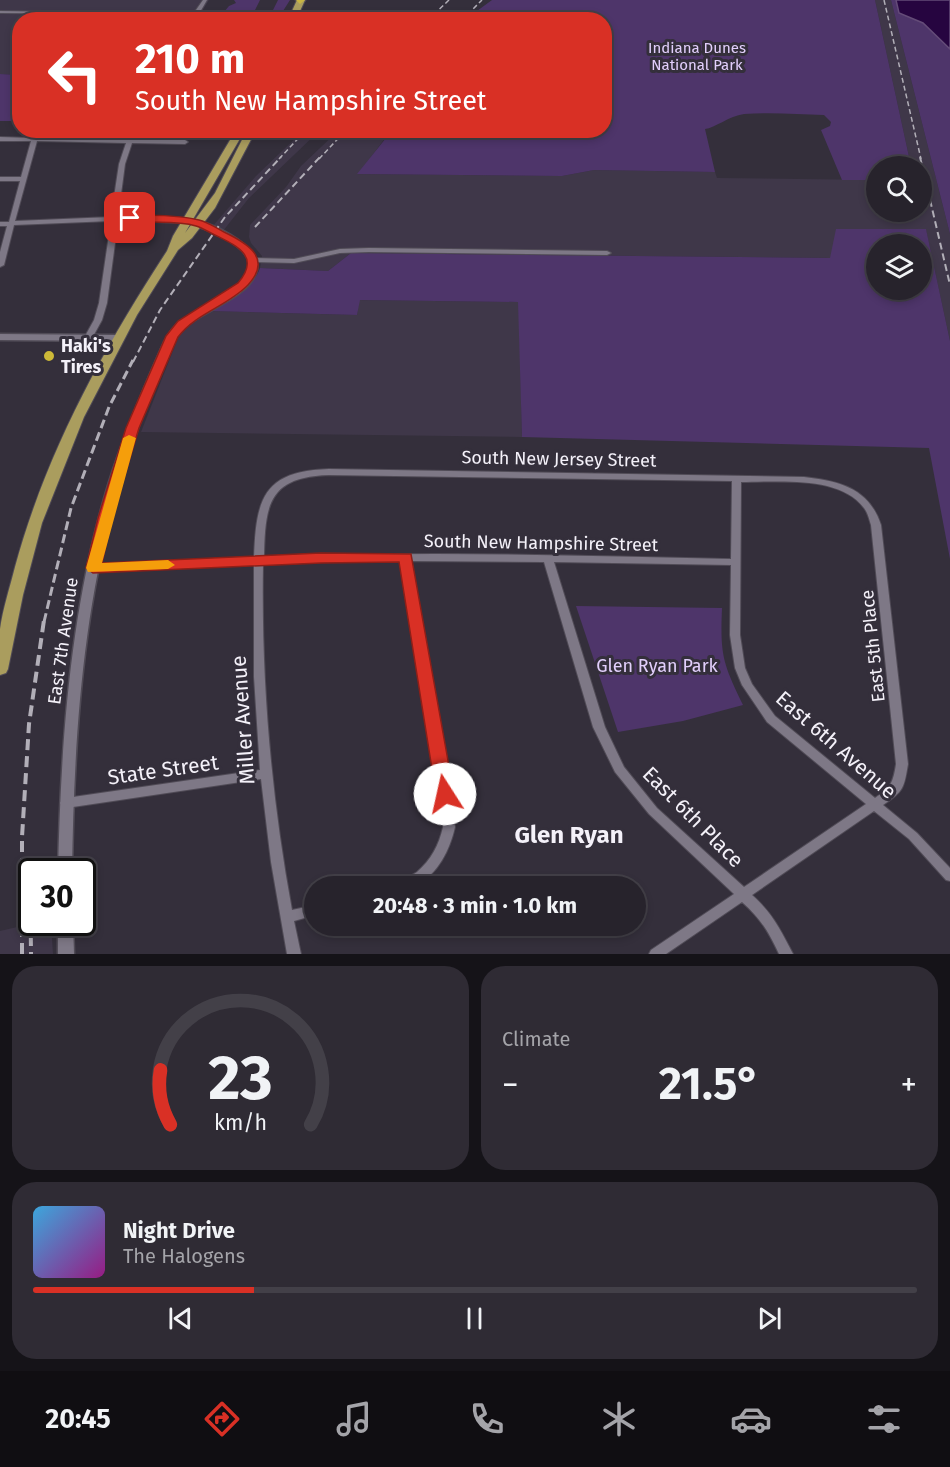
<!DOCTYPE html>
<html lang="en">
<head>
<meta charset="utf-8">
<style>
  :root { --surface:#27232c; --page:#2f2b34; --text:#f1f3f6; --muted:#a4a4a9; --line:#434048; --accent:#d93025 }
  body { margin:0; font-family:"Fira Sans",sans-serif; background:var(--page); color:var(--text); height:100vh; display:flex; flex-direction:column; font-size:22px; white-space:nowrap }
  * { box-sizing:border-box; margin:0 }
  p { font-size:20px; color:var(--muted) }
  .icon { flex:none; width:33px; height:33px; fill:none; stroke:currentColor; stroke-width:2; stroke-linecap:round; stroke-linejoin:round }
  .map { position:relative; height:954px; overflow:hidden }
  .details { display:flex; flex-direction:column; gap:12px; padding:12px; background:#151318; flex:1 }
  .details>* { flex:none }
  .top-card { position:absolute; left:12px; top:12px; width:600px; height:126px; border-radius:24px; box-shadow:0 3px 9px #0003,0 0 0 2px var(--line); background:#d93025; color:#fff; overflow:hidden }
  .tools { position:absolute; left:866px; top:156px; display:grid; gap:12px }
  .tools a { display:grid; place-items:center; width:66px; height:66px; border-radius:50%; background:var(--surface); box-shadow:0 3px 9px #0003,0 0 0 2px var(--line); font-size:30px }
  .speed { position:absolute; left:18px; top:858px; display:flex; gap:12px; font-size:30px; font-weight:700; text-align:center }
  .speed>* { display:grid; place-content:center; width:78px; height:78px; border-radius:50%; background:var(--surface); box-shadow:0 3px 9px #0003,0 0 0 2px var(--line); line-height:1 }
  .speed .limit { border:3px solid #111; border-radius:9px; background:#fff; color:#111 }
  .pin { position:absolute; display:grid; place-items:center; width:51px; height:51px; color:#fff; margin:-26px; border-radius:12px; box-shadow:0 3px 9px #0006 }
  .me { position:absolute; width:66px; margin:-33px; rotate:350deg; stroke-linejoin:round; filter:drop-shadow(0 0 4px #0008) }
  .turn { display:flex; align-items:center; gap:21px; height:126px; padding:0 24px; font-size:27px }
  .turn .icon { width:78px; height:78px; stroke-width:2.5 }
  .turn b { display:block; font-size:42px; line-height:51px }
  .big { font-size:45px; font-weight:700; line-height:1.1 }
  .details .card { flex:1; display:flex; flex-direction:column; justify-content:center; gap:9px; min-width:0; padding:0 21px; border-radius:24px; background:var(--page) }
  .details .dial { align-items:center; gap:0 }
  .dial svg { height:156px; overflow:visible; fill:none; stroke:var(--line); stroke-width:7; stroke-linecap:round; text-anchor:middle }
  .dial text { fill:var(--text); stroke:none }
  .song { display:flex; align-items:center; gap:18px }
  .cover { width:72px; height:72px; border-radius:9px; background:linear-gradient(135deg,hsl(200 70% 55%),hsl(310 70% 35%)) }
  .played { height:6px; border-radius:3px; background:linear-gradient(90deg,var(--accent) 25%,var(--line) 25%) }
  .keys { display:flex; justify-content:space-around; direction:ltr }
  .heat { display:flex; justify-content:space-between; align-items:center; font-size:33px; direction:ltr }
  .details .tiles { flex:1; display:grid; gap:12px; grid-template-columns:1fr 1fr }
  .card:last-child { grid-column:span 2 }
  .trip { position:absolute; left:304px; top:876px; width:342px; height:60px; border-radius:30px; background:var(--surface); box-shadow:0 3px 9px #0003,0 0 0 2px var(--line); font-weight:700; line-height:60px; text-align:center }
  .tab-bar { display:flex; height:96px; justify-content:space-around; align-items:center; background:#100e12; color:var(--muted) }
  .tab-bar .icon { width:42px; height:42px }
  .tab-bar .selected { color:var(--accent) }
  .tab-bar b { font-size:27px; color:var(--text) }
  .map>svg:first-child { display:block }
</style>
</head>
<body>
<div class="map">
<svg width="950" height="954" viewBox="0 0 950 954">
  <rect width="100%" height="100%" fill="#342f3b"/>
  <path fill="#3f3749" d="M0 0H209L197 19 20 20 19 75 0 74Z
    M875 0H891L950 234V341L926 230 830 258 351 253 328 271 260 268 262 256 251 243 249 237 250 225 286 187 301 166 339 130 354 131 351 134 386 137 358 174 562 176 594 170 715 172 717 178 876 180V212H921V166H911Z
    M303 131H319L249 198 223 231 212 227 256 176Z
    M359 300 519 302 522 437 141 432 180 333 190 323 209 311 357 315Z
    M39 922 51 923 53 954H0V931Z"/>
  <path fill="#4e356a" fill-rule="evenodd" d="M234 0H260L255 10 272 12 278 0H290L283 11H275L270 19H234L224 12 229 6 236 3Z
    M492 0H875L911 166H876V180H842L821 130 830 126 831 122 824 115C798 114 770 112 744 114 729 116 715 128 705 129L715 172 594 170 562 176 357 174 386 138 350 134 354 131 604 130V20L466 19Z
    M891 0H950V234Z
    M0 74 19 75V121H0Z
    M836 229H926L950 341V559L929 448 522 437 518 302 360 300 357 315 209 311C227 300 253 290 260 268L328 271 351 253 830 258ZM876 244H921V290H876Z
    M576 606 722 608C720 656 723 663 743 705L683 721 618 732Z"/>
  <path fill="#260540" stroke="#644c78" stroke-width="1.5" d="M896 0H950V49L923 23 899 13Z"/>
  <g fill="none" stroke-linecap="round" stroke-linejoin="round">
    <g stroke="#504b56" stroke-width="2">
      <path id="minor" d="M203 0H207L200 12 190 16H123L121 20H116L119 14 0 13V11L189 14 196 10Z
        M37 130H43L38 138 185 140 188 142 185 144 132 143 125 164 118 217 188 219 191 221 188 223 118 221 107 303 102 320 91 340H85L84 338 94 320 99 303 111 221 14 225 4 265 0 267V252L7 226H0V222H9L20 181H0V177H21L31 141H0V137L32 138ZM37 141 126 143 119 164 111 217 15 221Z
        M369 248 607 251 611 253 607 255 369 252 340 253 294 263 253 262 249 260 253 258 294 259 340 249Z
        M329 469 804 477C839 481 869 488 881 525L908 764C904 788 904 791 883 805L917 833 950 868V881L946 880 909 839 874 811 752 895C773 914 780 929 793 954H779C768 931 761 919 742 902L666 954H649L651 950 734 894 649 814 615 772 593 727 544 562 410 561 455 827C450 849 438 875 416 885 411 888 403 887 398 886 402 879 410 877 417 872 431 860 439 845 443 827L401 561H321L263 564C261 680 271 796 292 910L315 905V915L294 921 301 954H287L271 862 261 779 66 808 62 806 60 803 62 800 66 798 260 770 254 677V564L93 572 88 569 93 566 254 558C256 499 263 471 329 469ZM329 475 732 481 731 559C575 556 419 550 264 558 265 505 268 477 329 475ZM741 482C777 482 840 475 864 508 868 513 869 519 871 525L896 764C893 783 891 787 875 798L775 716 752 684 745 668 740 635ZM554 562 731 565 730 635 735 668 742 685 767 722 866 804 744 887 657 808 624 767 605 727Z"/>
    </g>
    <g stroke="#504b56" stroke-width="3">
      <path id="tertiary" d="M185 219C205 218 262 245 257 270 250 298 203 310 184 328 177 334 173 342 169 350 151 393 133 437 120 482 82 608 74 741 72 872H58C61 741 70 608 109 482 123 437 141 394 160 351 164 341 169 332 177 324 194 309 247 292 249 266 250 244 203 227 185 223Z
        M0 334 118 335 123 338 118 341 0 340Z
        M58 922H73L74 954H58Z"/>
    </g>
    <g stroke="#504b56" stroke-width="2">
      <path id="primary" d="M297 0H305L296 20H288Z
        M236 130H245L185 233 215 193 247 130H256L215 208 192 238 178 250 137 315 84 417 42 523 23 595 8 669 6 673 0 675C0 660 0 644 0 629 3 608 10 587 15 567 46 453 103 349 167 251L173 236Z"/>
    </g>
    <g stroke="#504b56" stroke-width="3">
      <path id="motorway" d="M296 0H305L300 4Z"/>
    </g>
    <use href="#minor" fill="#7e7886" fill-rule="evenodd"/>
    <use href="#tertiary" fill="#7e7886" fill-rule="evenodd"/>
    <use href="#primary" fill="#aa9d5e" fill-rule="evenodd"/>
    <use href="#motorway" fill="#c7b543" fill-rule="evenodd"/>
    <path stroke="#b2afb8" stroke-width="1.5" stroke-dasharray="5 3" stroke-linecap="butt" d="M884 0 921 159
      M428 20 449 0
      M462 20 482 0
      M279 159 306 130
      M319 159 346 130"/>
    <path stroke="#b2afb8" stroke-width="2" stroke-dasharray="7 4" stroke-linecap="butt" d="M920 157 950 285
      M255 227 320 157
      M133 362 160 310 225 217 281 157"/>
    <path stroke="#b2afb8" stroke-width="3" stroke-dasharray="9 4.5" stroke-linecap="butt" d="M44 622 71 508 109 407 133 360"/>
    <path stroke="#b2afb8" stroke-width="4" stroke-dasharray="11 6" stroke-linecap="butt" d="M30 867 31 954
      M22 954V837L29 724 44 620"/>
  </g>
  <path fill="#d93025" stroke="#8d1f18" stroke-width="1.5" d="M130 215C153 215 176 215 199 220 208 222 216 228 224 232 247 243 273 258 248 285 228 306 196 313 178 337L139 428 112 518 102 563 321 553 411 554 454 794 452 798 445 800 439 798 436 794 399 562 321 563 93 573 86 568 98 518 126 428 166 336 178 321 238 283C260 257 239 247 217 236 210 233 203 228 196 226 173 219 149 225 126 220L124 218Z"/>
  <path fill="#f59e0b" d="M129 435 136 438 102 563 168 560 175 565 168 569 88 572 86 568 123 438Z"/>
  <circle fill="#cdb938" stroke="#342f3b" stroke-width="2" cx="49" cy="356" r="6"/>
  <g text-anchor="middle" stroke-width="6" stroke-linejoin="round" paint-order="stroke">
    <g font-size="15" fill="#e2cffc" stroke="#342f3b">
      <text x="697" y="53">Indiana Dunes<tspan x="697" dy="17">National Park</tspan></text>
    </g>
    <g font-size="18" font-weight="bold" fill="#f4f1f9" stroke="#342f3b" text-anchor="start">
      <text x="61" y="352">Haki's<tspan x="61" dy="21">Tires</tspan></text>
    </g>
    <g font-size="18" fill="#f4f1f9" stroke="#342f3b">
      <text transform="translate(559 459) rotate(1)" y="6">South New Jersey Street</text>
      <text transform="translate(541 543) rotate(1)" y="6">South New Hampshire Street</text>
      <text transform="translate(63 641) rotate(-82)" y="6">East 7th Avenue</text>
      <text transform="translate(873 646) rotate(-96)" y="6">East 5th Place</text>
    </g>
    <g font-size="18" fill="#e2cffc" stroke="#342f3b">
      <text x="657" y="672">Glen Ryan Park</text>
    </g>
    <g font-size="21" fill="#f4f1f9" stroke="#342f3b">
      <text transform="translate(243 720) rotate(-94)" y="7">Miller Avenue</text>
      <text transform="translate(836 745) rotate(41)" y="7">East 6th Avenue</text>
      <text transform="translate(163 770) rotate(-8)" y="7">State Street</text>
      <text transform="translate(693 817) rotate(45)" y="7">East 6th Place</text>
    </g>
    <g font-size="24" font-weight="bold" fill="#f4f1f9" stroke="#342f3b">
      <text x="569" y="843">Glen Ryan</text>
    </g>
  </g>
</svg>
<div class="tools">
<a><svg class="icon" aria-label="search" viewBox="0 0 24 24"><circle cx="10" cy="10" r="6"/><path d="M15 15l6 6"/></svg></a>
<a><svg class="icon" aria-label="layers" viewBox="0 0 24 24"><path d="M12 4l9 5-9 5-9-5zM3 14l9 5 9-5"/></svg></a>
</div>
<div class="speed"><div class="limit">30</div></div>
<div class="pin" style="left:130px;top:218px;background:#d93025"><svg class="icon" aria-label="arrive" viewBox="0 0 24 24"><path d="M6 21V4h12l-3 4 3 4H6"/></svg></div>
<svg class="me" style="left:445px;top:794px" viewBox="-20 -20 40 40"><circle r="19" fill="#fff"/><path d="M0-13L10 11 0 6-10 11z" fill="#d93025"/></svg>
<div class="trip">20:48 · 3 min · 1.0 km</div>
<div class="top-card">
<div class="turn"><svg class="icon" aria-label="left" viewBox="0 0 24 24"><path d="M17 20v-9H6M10 6l-5 5 5 5"/></svg><div><b>210 m</b>South New Hampshire Street</div></div>
</div>
</div>
<section class="details">
<div class="tiles">
<div class="card dial"><svg viewBox="0 0 100 80">
<path d="M14 69A42 42 0 1 1 86 69"/>
<path d="M14 69A42 42 0 0 1 9 41" stroke="#d93025"/>
<text x="50" y="56" font-size="32" font-weight="700">23</text>
<text x="50" y="72" font-size="11">km/h</text>
</svg></div>
<div class="card"><p>Climate</p>
<div class="heat"><a>−</a><b class="big">21.5°</b><a>+</a></div>
</div>
<div class="card">
<div class="song"><i class="cover"></i><div><b>Night Drive</b><p>The Halogens</p></div></div>
<div class="played"></div>
<div class="keys"><svg class="icon" aria-label="previous" viewBox="0 0 24 24"><path d="M18 5L8 12l10 7zM5 5v14"/></svg><svg class="icon" aria-label="pause" viewBox="0 0 24 24"><path d="M8 5v14M16 5v14"/></svg><svg class="icon" aria-label="next" viewBox="0 0 24 24"><path d="M6 5l10 7-10 7zM19 5v14"/></svg></div>
</div>
</div>
</section>
<nav class="tab-bar">
<b>20:45</b>
<svg class="icon selected" aria-label="directions" viewBox="0 0 24 24"><path d="M12 3l9 9-9 9-9-9zM9 14v-3h6M13 9l2 2-2 2"/></svg>
<svg class="icon" aria-label="music" viewBox="0 0 24 24"><path d="M9 18V5l10-2v13"/><circle cx="6" cy="18" r="3"/><circle cx="16" cy="16" r="3"/></svg>
<svg class="icon" aria-label="phone" viewBox="0 0 24 24"><path d="M5 4h4l2 5-3 2q2 4 5 5l2-3 5 2v4C11 20 4 13 5 4z"/></svg>
<svg class="icon" aria-label="climate" viewBox="0 0 24 24"><path d="M12 3v18M4 7l16 10M4 17L20 7"/></svg>
<svg class="icon" aria-label="car" viewBox="0 0 24 24"><path d="M5 17H2v-5l4-1 3-4h7l3 4 3 1v5h-3M9 17h6M6 11h13"/><circle cx="7" cy="17" r="2"/><circle cx="17" cy="17" r="2"/></svg>
<svg class="icon" aria-label="filters" viewBox="0 0 24 24"><path d="M4 7h16M4 17h16"/><circle cx="9" cy="7" r="2"/><circle cx="15" cy="17" r="2"/></svg>
</nav>
</body>
</html>
